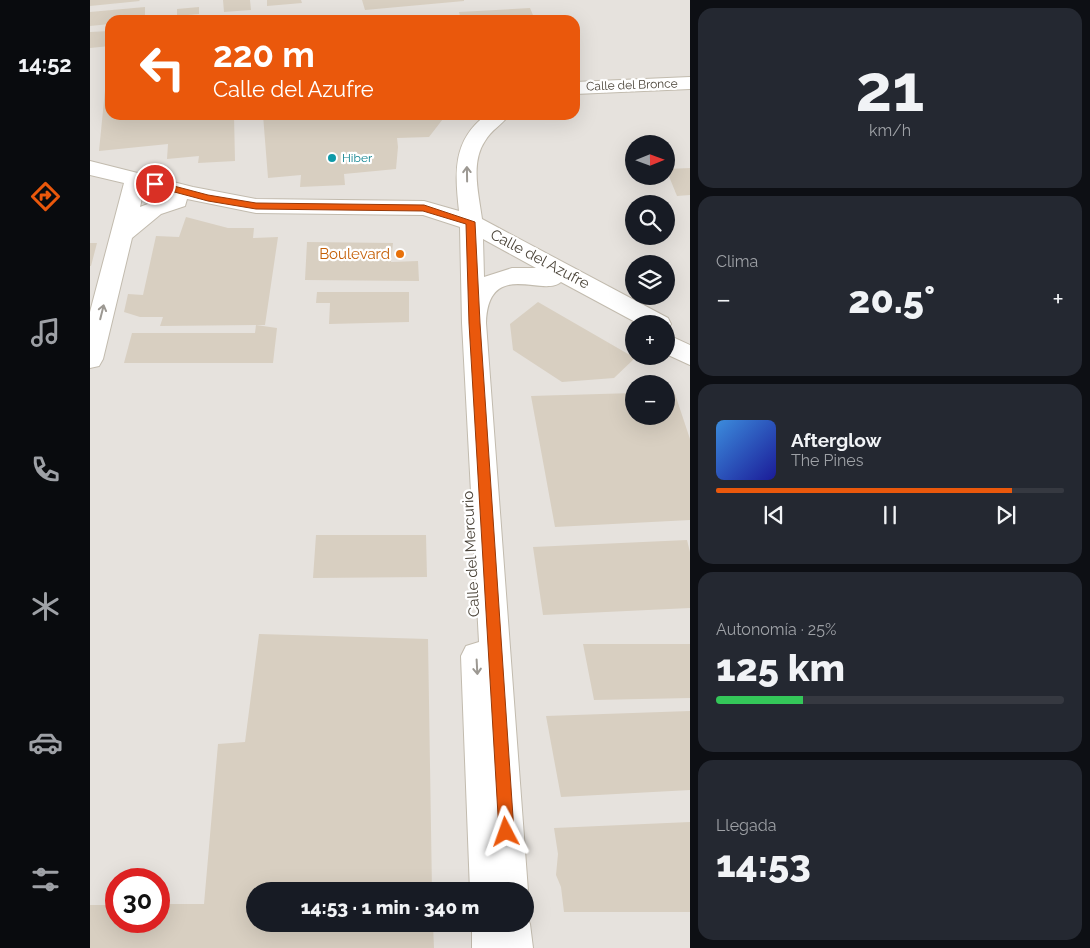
<!DOCTYPE html>
<html lang="es">
<head>
<meta charset="utf-8">
<style>
  :root { --surface:#171b24; --page:#242831; --text:#f1f3f6; --muted:#9ea1a6; --line:#363941; --accent:#ea580c }
  body { margin:0; font-family:Raleway,sans-serif; background:var(--page); color:var(--text); height:100vh; display:flex; flex-direction:column; font-size:19px; white-space:nowrap }
  * { box-sizing:border-box; margin:0 }
  p { font-size:16px; color:var(--muted) }
  .icon { flex:none; width:28px; height:28px; fill:none; stroke:currentColor; stroke-width:2; stroke-linecap:round; stroke-linejoin:round }
  .map { position:relative; flex:1; overflow:hidden }
  .side { display:flex; flex-direction:column; gap:8px; padding:8px; background:#0d0f14; width:400px }
  .side>* { flex:none }
  .banner { position:absolute; left:15px; top:15px; width:475px; height:105px; border-radius:15px; box-shadow:0 5px 20px #0002; background:#ea580c; color:#fff; overflow:hidden }
  .needle { width:32px; rotate:89deg }
  .fabs { position:absolute; left:535px; top:135px; display:grid; gap:10px }
  .fabs a { display:grid; place-items:center; width:50px; height:50px; border-radius:50%; background:var(--surface); box-shadow:0 5px 20px #0002; font-size:25px }
  .speed { position:absolute; left:15px; top:868px; display:flex; gap:10px; font-size:25px; font-weight:700; text-align:center }
  .speed>* { display:grid; place-content:center; width:65px; height:65px; border-radius:50%; background:var(--surface); box-shadow:0 5px 20px #0002; line-height:1 }
  .speed .limit { border:8px solid #d22; background:#fff; color:#111 }
  .pin { position:absolute; display:grid; place-items:center; width:42px; height:42px; color:#fff; margin:-21px; border:2px solid #fff; border-radius:50%; box-shadow:0 1px 5px #0007 }
  .me { position:absolute; width:55px; margin:-28px; rotate:356deg; stroke-linejoin:round; filter:drop-shadow(0 0 4px #0008) }
  .turn { display:flex; align-items:center; gap:18px; height:105px; padding:0 25px; font-size:22px }
  .turn .icon { width:65px; height:65px; stroke-width:2.5 }
  .turn b { display:block; font-size:35px; line-height:42px }
  .big { font-size:38px; font-weight:800; line-height:1.1 }
  .side .widget { flex:1; display:flex; flex-direction:column; justify-content:center; gap:8px; min-width:0; padding:0 18px; border-radius:15px; background:var(--page) }
  .side .dial { align-items:center; gap:0 }
  .dial b { font-size:65px; line-height:1 }
  .song { display:flex; align-items:center; gap:15px }
  .cover { width:60px; height:60px; border-radius:8px; background:linear-gradient(135deg,hsl(210 70% 55%),hsl(240 70% 35%)) }
  .played { height:5px; border-radius:2px; background:linear-gradient(90deg,var(--accent) 85%,var(--line) 85%) }
  .keys { display:flex; justify-content:space-around; direction:ltr }
  .heat { display:flex; justify-content:space-between; align-items:center; font-size:28px; direction:ltr }
  .charge { height:8px; border-radius:4px; background:linear-gradient(90deg,#34c759 25%,var(--line) 0) }
  .trip { position:absolute; left:156px; top:882px; width:288px; height:50px; border-radius:25px; background:var(--surface); box-shadow:0 5px 20px #0002; font-weight:800; line-height:50px; text-align:center }
  main { display:flex; flex:1; min-height:0 }
  .tabs { display:flex; flex-direction:column; width:90px; justify-content:space-around; align-items:center; background:#090b0e; color:var(--muted) }
  .tabs .icon { width:35px; height:35px }
  .tabs .selected { color:var(--accent) }
  .tabs b { font-size:22px; color:var(--text) }
  .map>svg:first-child { display:block }
</style>
</head>
<body>
<main>
<nav class="tabs">
<b>14:52</b>
<svg class="icon selected" aria-label="directions" viewBox="0 0 24 24"><path d="M12 3l9 9-9 9-9-9zM9 14v-3h6M13 9l2 2-2 2"/></svg>
<svg class="icon" aria-label="music" viewBox="0 0 24 24"><path d="M9 18V5l10-2v13"/><circle cx="6" cy="18" r="3"/><circle cx="16" cy="16" r="3"/></svg>
<svg class="icon" aria-label="phone" viewBox="0 0 24 24"><path d="M5 4h4l2 5-3 2q2 4 5 5l2-3 5 2v4C11 20 4 13 5 4z"/></svg>
<svg class="icon" aria-label="climate" viewBox="0 0 24 24"><path d="M12 3v18M4 7l16 10M4 17L20 7"/></svg>
<svg class="icon" aria-label="car" viewBox="0 0 24 24"><path d="M5 17H2v-5l4-1 3-4h7l3 4 3 1v5h-3M9 17h6M6 11h13"/><circle cx="7" cy="17" r="2"/><circle cx="17" cy="17" r="2"/></svg>
<svg class="icon" aria-label="filters" viewBox="0 0 24 24"><path d="M4 7h16M4 17h16"/><circle cx="9" cy="7" r="2"/><circle cx="15" cy="17" r="2"/></svg>
</nav>
<div class="map">
<svg width="600" height="948" viewBox="0 0 600 948">
  <rect width="100%" height="100%" fill="#f6f3ec"/>
  <path fill="#e6e2dd" fill-rule="evenodd" d="M0 0H600V948H0ZM20 20H485V115H20ZM544 144H576V176H544ZM544 204H576V236H544ZM544 264H576V296H544ZM544 324H576V356H544ZM544 384H576V416H544ZM26 879H69V921H26ZM165 891H435V924H165Z"/>
  <path fill="#d8cfc1" d="M0 0H49L50 1 0 6Z
    M133 0H160L161 10 134 12Z
    M177 0H211L212 3 177 6Z
    M272 0H374V1L275 10Z
    M55 7V20H20V24L0 26V12Z
    M109 7V14L87 16V9Z
    M440 8 445 20H371L369 12Z
    M20 31V46L0 48V32Z
    M18 60 20 115H144L145 161 108 163 109 156 77 159 78 144 9 151Z
    M173 115H356L339 137 307 138 308 147 306 169 254 174 255 185 210 187 211 175 178 178Z
    M600 168V195L587 196 576 169Z
    M96 217 138 228H164L163 238 188 237 175 325 70 326 73 317H50L34 312 38 294 53 295 66 236 89 237Z
    M217 242 303 243 301 262 328 261 329 281 215 280Z
    M0 243H7L1 266H0Z
    M227 292H319V322L239 324 240 303H226Z
    M448 302 545 358 524 378 472 382 423 350 420 324Z
    M166 325 187 328 183 363H34L42 333H165Z
    M584 391 600 439V520L465 527 441 396 544 393V416H576V392Z
    M226 535H336L337 577 223 578Z
    M597 540 600 552V608L453 615 443 547Z
    M169 634 338 639 342 891H165V924H343L344 948H0V905H26V921H69V904H114L128 744 155 742Z
    M493 644H600V698L504 700Z
    M600 711V790L471 797 456 716Z
    M600 822V912H474L471 887 466 875 468 854 464 828Z"/>
  <g fill="none" stroke-linecap="round" stroke-linejoin="round">
    <g stroke="#c2bbae" stroke-width="2">
      <path id="minor" d="M600 77V89L485 94V82Z
        M396 115H419C412 125 401 130 395 141 380 163 389 195 392 219L578 318 581 324 576 331V324H549L471 282C453 298 398 258 396 323L438 891 435 898V891H380L371 656 376 646 389 642 372 323 370 227 333 215 166 213 97 199 95 206 71 214 42 238 13 359 9 366 0 368V312L34 183 0 175V161L103 187 166 199 334 201 369 211C365 173 362 141 396 115ZM54 189 81 195 50 207ZM393 239 446 268H422L394 277Z
        M576 334 600 345V365L576 354Z
        M435 911 440 924 443 948H382V924H435Z"/>
    </g>
    <use href="#minor" fill="#fff" fill-rule="evenodd"/>
  </g>
  <defs><path id="oneway-shaft" d="M-6 0H5M1.5-3L5.5 0L1.5 3" fill="none" stroke-width="1.6" stroke-linecap="round" stroke-linejoin="round" transform="scale(1.25)"/></defs>
  <g stroke="#9c9892">
    <use href="#oneway-shaft" transform="translate(377 174) rotate(-91)"/>
    <use href="#oneway-shaft" transform="translate(12 312) rotate(-76)"/>
    <use href="#oneway-shaft" transform="translate(387 667) rotate(87)"/>
  </g>
  <path fill="#ea580c" stroke="#983908" d="M65 181 118 195 166 203 334 205 385 222 390 323 424 832 421 838 416 840 411 838 409 832 379 323 376 224 333 211 166 209 118 201 62 186 60 184Z"/>
  <circle fill="#0f9aa8" stroke="#fff" stroke-width="2" cx="242" cy="158" r="5"/>
  <circle fill="#e8710a" stroke="#fff" stroke-width="2" cx="310" cy="254" r="5"/>
  <g text-anchor="middle" stroke-width="4.5" stroke-linejoin="round" paint-order="stroke">
    <g font-size="12" fill="#4b4439" stroke="#fff">
      <text transform="translate(542 85) rotate(-2)" y="4">Calle del Bronce</text>
    </g>
    <g font-size="12" fill="#0d838f" stroke="#fff" text-anchor="start">
      <text x="252" y="162">Hiber</text>
    </g>
    <g font-size="15" fill="#c56008" stroke="#fff" text-anchor="end">
      <text x="300" y="259">Boulevard</text>
    </g>
    <g font-size="15" fill="#4b4439" stroke="#fff">
      <text transform="translate(450 259) rotate(28)" y="5">Calle del Azufre</text>
      <text transform="translate(381 554) rotate(-93)" y="5">Calle del Mercurio</text>
    </g>
  </g>
</svg>
<div class="fabs">
<a><svg class="needle" viewBox="-14 -14 28 28"><path d="M0-13l5 13h-10z" fill="#e53935"/><path d="M0 13l5-13h-10z" fill="#9ea1a6"/></svg></a>
<a><svg class="icon" aria-label="search" viewBox="0 0 24 24"><circle cx="10" cy="10" r="6"/><path d="M15 15l6 6"/></svg></a>
<a><svg class="icon" aria-label="layers" viewBox="0 0 24 24"><path d="M12 4l9 5-9 5-9-5zM3 14l9 5 9-5"/></svg></a>
<a>+</a>
<a>−</a>
</div>
<div class="speed"><div class="limit">30</div></div>
<div class="pin" style="left:65px;top:184px;background:#d93025"><svg class="icon" aria-label="arrive" viewBox="0 0 24 24"><path d="M6 21V4h12l-3 4 3 4H6"/></svg></div>
<svg class="me" style="left:416px;top:832px" viewBox="-20 -20 40 40"><path d="M0-17L14 15 0 8-14 15z" fill="#ea580c" stroke="#fff" stroke-width="4"/></svg>
<div class="trip">14:53 · 1 min · 340 m</div>
<div class="banner">
<div class="turn"><svg class="icon" aria-label="left" viewBox="0 0 24 24"><path d="M17 20v-9H6M10 6l-5 5 5 5"/></svg><div><b>220 m</b>Calle del Azufre</div></div>
</div>
</div>
<section class="side">
<div class="widget dial"><b>21</b><p>km/h</p></div>
<div class="widget"><p>Clima</p>
<div class="heat"><a>−</a><b class="big">20.5°</b><a>+</a></div>
</div>
<div class="widget">
<div class="song"><i class="cover"></i><div><b>Afterglow</b><p>The Pines</p></div></div>
<div class="played"></div>
<div class="keys"><svg class="icon" aria-label="previous" viewBox="0 0 24 24"><path d="M18 5L8 12l10 7zM5 5v14"/></svg><svg class="icon" aria-label="pause" viewBox="0 0 24 24"><path d="M8 5v14M16 5v14"/></svg><svg class="icon" aria-label="next" viewBox="0 0 24 24"><path d="M6 5l10 7-10 7zM19 5v14"/></svg></div>
</div>
<div class="widget"><p>Autonomía · 25%</p><b class="big">125 km</b><div class="charge"></div></div>
<div class="widget"><p>Llegada</p><b class="big">14:53</b></div>
</section>
</main>
</body>
</html>
